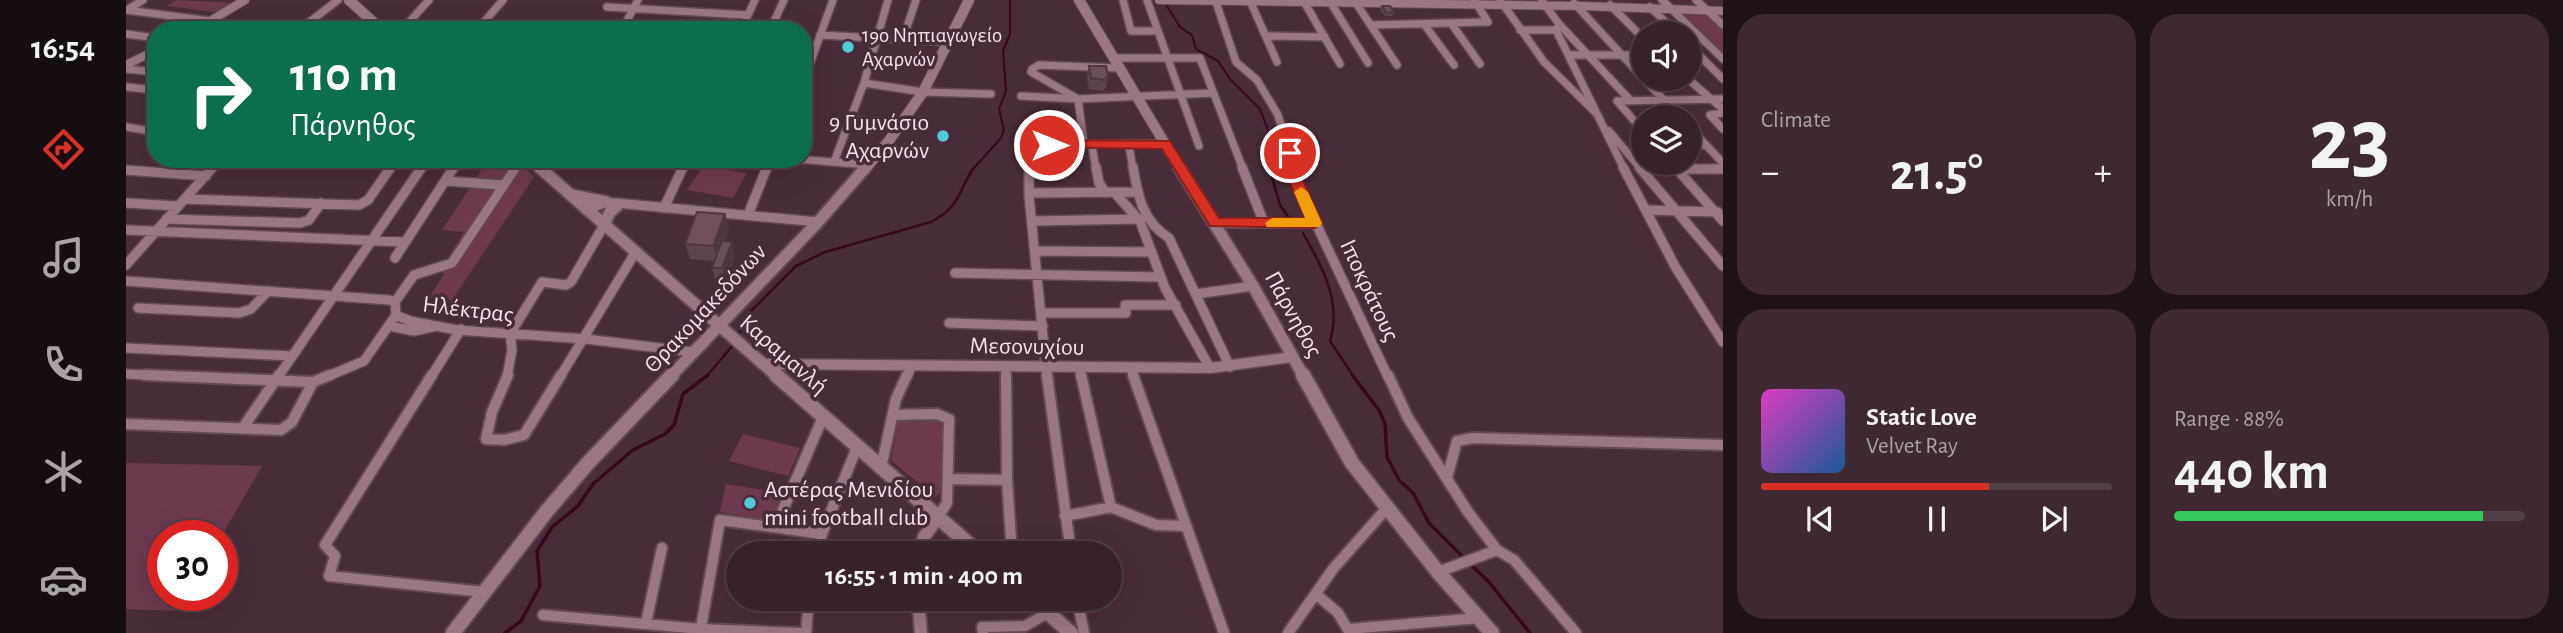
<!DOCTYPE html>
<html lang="en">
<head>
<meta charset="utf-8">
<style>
  :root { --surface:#37212b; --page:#3e2933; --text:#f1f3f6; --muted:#aaa3a9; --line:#513e47; --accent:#d93025 }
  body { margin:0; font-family:"Alegreya Sans",sans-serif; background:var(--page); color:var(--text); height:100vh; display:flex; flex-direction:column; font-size:26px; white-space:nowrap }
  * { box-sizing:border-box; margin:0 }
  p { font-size:23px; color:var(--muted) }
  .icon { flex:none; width:38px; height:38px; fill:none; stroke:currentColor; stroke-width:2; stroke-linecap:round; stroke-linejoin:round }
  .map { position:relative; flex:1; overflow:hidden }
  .sheet { display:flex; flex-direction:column; gap:14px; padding:14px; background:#1e1218; width:840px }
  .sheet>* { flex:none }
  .top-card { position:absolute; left:21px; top:21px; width:665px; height:147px; border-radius:28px; box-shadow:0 7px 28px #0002,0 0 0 2px var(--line); background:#0b6e4f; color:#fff; overflow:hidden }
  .fabs { position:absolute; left:1505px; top:21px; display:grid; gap:14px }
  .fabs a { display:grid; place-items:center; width:70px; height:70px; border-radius:50%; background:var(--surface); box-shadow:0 7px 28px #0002,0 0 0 2px var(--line); font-size:35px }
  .speed { position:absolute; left:21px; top:520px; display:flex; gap:14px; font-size:35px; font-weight:700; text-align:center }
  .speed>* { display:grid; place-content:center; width:91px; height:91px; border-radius:50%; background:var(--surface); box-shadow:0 7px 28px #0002,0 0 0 2px var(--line); line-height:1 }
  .speed .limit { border:10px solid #d22; background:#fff; color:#111 }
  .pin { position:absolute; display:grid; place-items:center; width:60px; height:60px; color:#fff; margin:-30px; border:4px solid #fff; border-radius:50%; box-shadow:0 2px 7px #0007 }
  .me { position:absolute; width:77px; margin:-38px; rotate:90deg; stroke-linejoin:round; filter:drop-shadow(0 0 5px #0008) }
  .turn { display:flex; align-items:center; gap:24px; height:147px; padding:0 28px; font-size:32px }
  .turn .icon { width:91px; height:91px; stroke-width:2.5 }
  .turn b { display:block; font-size:49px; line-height:60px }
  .big { font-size:52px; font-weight:700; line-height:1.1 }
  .sheet .widget { flex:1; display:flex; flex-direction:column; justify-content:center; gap:10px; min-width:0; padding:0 24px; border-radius:28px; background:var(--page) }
  .sheet .dial { align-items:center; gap:0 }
  .dial b { font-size:91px; line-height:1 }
  .song { display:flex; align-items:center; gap:21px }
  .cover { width:84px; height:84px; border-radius:10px; background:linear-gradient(135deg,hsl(310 70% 55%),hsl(210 70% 35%)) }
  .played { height:7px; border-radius:4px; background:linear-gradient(90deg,var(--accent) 65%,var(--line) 65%) }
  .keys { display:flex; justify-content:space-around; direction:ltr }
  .heat { display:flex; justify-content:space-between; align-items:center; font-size:38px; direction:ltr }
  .charge { height:10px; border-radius:5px; background:linear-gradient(90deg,#34c759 88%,var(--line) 0) }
  .sheet .tiles { flex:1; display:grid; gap:14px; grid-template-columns:repeat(2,1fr) }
  .trip { position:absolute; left:600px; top:541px; width:396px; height:70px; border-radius:35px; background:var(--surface); box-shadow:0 7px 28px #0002,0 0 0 2px var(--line); font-weight:700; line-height:70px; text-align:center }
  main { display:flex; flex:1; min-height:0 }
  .dock { display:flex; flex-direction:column; width:126px; justify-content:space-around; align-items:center; background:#160d11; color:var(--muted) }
  .dock .icon { width:49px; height:49px }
  .dock .active { color:var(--accent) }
  .dock b { font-size:32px; color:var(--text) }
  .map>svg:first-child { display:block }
</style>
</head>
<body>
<main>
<nav class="dock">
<b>16:54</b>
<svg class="icon active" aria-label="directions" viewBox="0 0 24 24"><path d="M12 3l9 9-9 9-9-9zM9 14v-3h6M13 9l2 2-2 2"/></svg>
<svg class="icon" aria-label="music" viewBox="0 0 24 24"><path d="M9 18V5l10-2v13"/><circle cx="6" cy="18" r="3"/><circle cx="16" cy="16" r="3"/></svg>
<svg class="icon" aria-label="phone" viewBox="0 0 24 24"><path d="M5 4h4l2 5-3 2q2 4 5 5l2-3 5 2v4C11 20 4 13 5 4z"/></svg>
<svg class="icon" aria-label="climate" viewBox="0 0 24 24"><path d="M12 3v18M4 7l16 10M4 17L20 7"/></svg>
<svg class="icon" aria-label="car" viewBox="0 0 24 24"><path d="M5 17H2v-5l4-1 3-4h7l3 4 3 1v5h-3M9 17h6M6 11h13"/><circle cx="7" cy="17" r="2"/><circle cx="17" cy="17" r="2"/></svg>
</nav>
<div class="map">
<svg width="1597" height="633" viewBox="0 0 1597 633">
  <rect width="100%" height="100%" fill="#492c39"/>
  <path fill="#6d3951" d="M51 0 109 3 94 13 41 6Z
    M1555 14 1582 15 1597 29V53Z
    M363 159H389L408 177 326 300 303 298 318 274 314 270 338 232 316 230Z
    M577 166 621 173 607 198 561 190Z
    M779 416 815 417 821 422 819 488 809 497 765 460 772 421Z
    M617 434 674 448 662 476 603 461Z
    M0 463 136 466 96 535 37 536V595H61L52 611 0 609Z
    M600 484 657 493 646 521 594 512Z"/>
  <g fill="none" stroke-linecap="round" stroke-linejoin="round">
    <path stroke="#360721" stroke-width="2" d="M1041 6 1054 27 1066 35 1070 49 1092 61 1104 79 1134 109 1142 130 1143 169
      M847 169 875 138 878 130 873 109 880 91 877 51 884 34V0"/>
    <path stroke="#360721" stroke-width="2.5" d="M1143 167 1154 205 1163 218
      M1177 233C1196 266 1216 302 1204 341L1228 377
      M612 336 619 317 670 266 699 252 805 222C836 205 831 193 848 167
      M580 377 607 345"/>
    <path stroke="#360721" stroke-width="3.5" d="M1226 375 1253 410 1259 424 1261 457 1273 480 1287 493 1303 523 1337 557
      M1344 564 1362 581 1404 633
      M379 633 395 621 414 586 411 551 426 527 452 506 467 484 507 450 539 434 548 425 557 394 582 375"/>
    <g stroke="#634a55" stroke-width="10">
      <path id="minor-far2" d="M997 0 1005 31H1031
        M1021 0 1073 146
        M1177 0 1214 64
        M1203 0 1242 63
        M1228 0 1271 65
        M1374 0 1418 62 1470 113
        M1536 0 1597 59
        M1570 0 1597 25
        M1416 1 1433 24 1504 100
        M1090 2 1110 62 1131 80 1152 115 1167 169
        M1125 3 1151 62
        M1448 3 1517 78
        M1484 5 1517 38
        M481 7 621 15
        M1524 7 1551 33
        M0 10 85 21
        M1 10 17 0
        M1325 23 1354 64
        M1298 24 1328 65
        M1433 24 1430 30 1498 169
        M1245 25 1362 22 1348 0
        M173 30 212 0
        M276 30 303 0
        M351 30 377 0
        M496 30 512 0
        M615 30 629 0
        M644 30 658 0
        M1394 30H1430
        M0 34 30 38
        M694 35 822 42
        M1140 36 1199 37
        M777 39 790 0
        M1563 45 1597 79
        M1443 55H1517
        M987 58H1074L1117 169
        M0 69 30 72
        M1518 79 1554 117
        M1562 79 1597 109
        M1519 80 1545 79
        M677 83 707 0
        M738 83 797 92 865 94
        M0 87 30 90
        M895 96 952 99 1086 93
        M1491 101 1597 99
        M1491 101 1517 131
        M1597 113 1584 115 1597 129
        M723 119 775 125
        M0 127 30 132
        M1563 127 1597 163
        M1483 131 1515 169
        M958 145 952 99 905 72 906 69 913 65 992 68
        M1563 145H1580
        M966 146 970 169
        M1003 146 1007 169
        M671 159 743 165
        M708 162 738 83 762 0
        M1545 163 1550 169
        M85 169 94 159
        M264 169 271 159
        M295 169 302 159
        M327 169 333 159
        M389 169 395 159
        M556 169 561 159
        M640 169 644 159
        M903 169V147L906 144H1040"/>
    </g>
    <g stroke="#634a55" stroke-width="12">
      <path id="minor-far1" d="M903 167V196L921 377
        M970 167 973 183 980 193
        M1007 167C1012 196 1016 221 1043 238L1104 367
        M1116 167 1138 223
        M1167 167 1172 185 1262 377
        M1497 167 1550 268 1597 342
        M1513 167 1597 266
        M1549 167 1597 221
        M1551 169H1597
        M0 170 80 176
        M320 181 376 185
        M988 192 1014 221 1039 288 1084 368
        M903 193 1012 192
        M59 199 233 205 242 200 265 167
        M0 203 51 206
        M538 208 557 167
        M460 210 480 202 692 222
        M1520 210 1592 212
        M622 215 641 167
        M40 219 174 223 183 220 195 203
        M906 221 1015 219
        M1089 223H1189
        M0 230 279 242
        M909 251 1026 252
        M269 258 328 167
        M0 265 87 167
        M829 273 1034 277
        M0 281 263 300 269 302 270 315 284 321 331 330 460 339 567 352
        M1070 294 1127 286
        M269 302 288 275 326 263 390 167
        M12 308 113 313 125 309 142 291
        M916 313H1000L999 305H1050
        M265 322 268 327 288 331 307 327
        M823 323 917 326
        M0 348 166 356
        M880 367V377
        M953 367 955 377
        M1005 368 1008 377
        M0 374 60 377
        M152 377 296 167
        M200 377 238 361 270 315
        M305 377 335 329
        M381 377 386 350 384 334 416 282 440 285 445 282 478 225
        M434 377 509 253
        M781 377 786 365"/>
    </g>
    <g stroke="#634a55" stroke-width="14">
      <path id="minor" d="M306 375 199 545 209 556 203 576 358 592
        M382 375 366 412 360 439 378 440 398 435 435 375
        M880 375 881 480 886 553
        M921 375 945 553
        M955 375 985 507
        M1007 375 1098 633
        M1262 375 1282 418 1342 512 1371 550 1388 560 1450 633
        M187 382 204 375
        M767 415 811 414 823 419 821 503 812 517
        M0 424 155 430 166 422 187 382 19 375
        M116 429 153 375
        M755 468 770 399 781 375
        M1321 478 1331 441 1347 438 1597 445
        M822 479 881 480
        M939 516 985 507 1030 525 1059 526
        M650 526 697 417
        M692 553 696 534 731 447
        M1312 572 1371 550
        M1190 594 1212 613 1224 633
        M951 598 958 633
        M417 615 575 629 677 633
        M520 623 536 548
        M1223 629 1353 618
        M574 633 594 520 696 534
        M680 633 683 598
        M857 633 856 627 899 626 922 613
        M1162 633 1207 569 1260 509"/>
    </g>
    <g stroke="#634a55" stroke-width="10">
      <path id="tertiary-far2" d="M1033 0 1456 6 1597 11
        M69 30 119 0
        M0 65 30 50"/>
    </g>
    <g stroke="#634a55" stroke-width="13">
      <path id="tertiary-far1" d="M636 364 1084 368 1166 357"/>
    </g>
    <g stroke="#634a55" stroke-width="16">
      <path id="tertiary" d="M793 553 798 537 812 517
        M792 598 795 633"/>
    </g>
    <g stroke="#634a55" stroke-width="12">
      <path id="secondary-far2" d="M223 0 256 30
        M953 0 1054 169
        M404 159 415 169
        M739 169 762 142 797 92 843 0"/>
    </g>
    <g stroke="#634a55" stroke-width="15">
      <path id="secondary-far1" d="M413 167 652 377
        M1053 167 1127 286 1178 377
        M446 195 480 202
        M478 225 484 212 492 205
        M544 377 692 222 740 167"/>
    </g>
    <g stroke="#634a55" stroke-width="18">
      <path id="secondary" d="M650 375 853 553
        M1177 375 1226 463 1312 572 1366 633
        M905 598 945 633
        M327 633 420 512 462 463 546 375"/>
    </g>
    <use href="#minor-far2" stroke="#9a7785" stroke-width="7"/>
    <use href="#minor-far1" stroke="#9a7785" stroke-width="9"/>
    <use href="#minor" stroke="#9a7785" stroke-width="10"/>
    <use href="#tertiary-far2" stroke="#9a7785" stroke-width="8"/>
    <use href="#tertiary-far1" stroke="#9a7785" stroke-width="10"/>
    <use href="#tertiary" stroke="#9a7785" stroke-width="12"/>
    <use href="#secondary-far2" stroke="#9a7785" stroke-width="10"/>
    <use href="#secondary-far1" stroke="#9a7785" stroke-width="11"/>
    <use href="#secondary" stroke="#9a7785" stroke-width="14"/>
  </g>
  <path fill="#5f4450" d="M1256 6 1268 12 1266 16H1259L1254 10Z
    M963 66 982 77 980 88H979L978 91 963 89 961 77Z
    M599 214 603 229 598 242 609 257 600 283 590 282 586 268 588 261 564 259 559 244Z"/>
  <path fill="#4e3741" d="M599 214 603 229 591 261 587 246Z
    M606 242 609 257 600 283 596 268Z"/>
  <path fill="#6f4f5d" stroke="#4e3741" stroke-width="2" d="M1256 6H1264L1268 12 1260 13Z
    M963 66H980L982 77H980V80L965 78Z
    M571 212 599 214 587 246 559 244Z
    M596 241 606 242 596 268H586Z"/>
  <path fill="#d93025" stroke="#8d1f18" stroke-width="2" d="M923 140 1044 141 1093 218H1179L1161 176 1157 153 1159 150H1168L1175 176 1196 223 1189 228 1084 226 1036 149 918 147V142Z"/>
  <path fill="#f59e0b" d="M1175 187 1182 192 1196 223 1194 227H1141L1139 223 1146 218H1179L1168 192Z"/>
  <g fill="#51ccd5" stroke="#492c39" stroke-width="2.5">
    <circle cx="722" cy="47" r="7"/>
    <circle cx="817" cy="136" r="7"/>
    <circle cx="624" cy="503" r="7"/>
  </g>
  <g text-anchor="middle" stroke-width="7" stroke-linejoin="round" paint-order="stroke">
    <g font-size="21" fill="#f8e4ec" stroke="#492c39" text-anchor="start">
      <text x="736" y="42">19ο Νηπιαγωγείο<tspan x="736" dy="24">Αχαρνών</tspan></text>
    </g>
    <g font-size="24" fill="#f8e4ec" stroke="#492c39" text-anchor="end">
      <text x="803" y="130">9 Γυμνάσιο<tspan x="803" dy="28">Αχαρνών</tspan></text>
      <text x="638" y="497" text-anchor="start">Αστέρας Μενιδίου<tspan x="638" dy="28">mini football club</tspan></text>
    </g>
    <g font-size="24" fill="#f8e4ec" stroke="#492c39">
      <text transform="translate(1244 290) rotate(65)" y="8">Ιποκράτους</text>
      <text transform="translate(579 308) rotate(-47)" y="8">Θρακομακεδόνων</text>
      <text transform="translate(342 309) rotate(7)" y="8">Ηλέκτρας</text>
      <text transform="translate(1168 314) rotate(61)" y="8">Πάρνηθος</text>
      <text transform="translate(901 346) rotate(1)" y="8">Μεσονυχίου</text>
      <text transform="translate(658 354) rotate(41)" y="8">Καραμανλή</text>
    </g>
  </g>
</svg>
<div class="fabs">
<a><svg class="icon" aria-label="sound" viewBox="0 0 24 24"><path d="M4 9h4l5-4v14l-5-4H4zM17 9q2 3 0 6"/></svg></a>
<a><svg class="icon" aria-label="layers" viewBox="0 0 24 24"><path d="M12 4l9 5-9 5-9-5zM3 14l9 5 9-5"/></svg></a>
</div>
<div class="speed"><div class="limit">30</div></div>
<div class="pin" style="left:1164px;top:153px;background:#d93025"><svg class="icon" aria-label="arrive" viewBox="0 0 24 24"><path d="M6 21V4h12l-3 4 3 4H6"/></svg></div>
<svg class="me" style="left:923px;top:145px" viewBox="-20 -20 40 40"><circle r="17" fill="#d93025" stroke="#fff" stroke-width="3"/><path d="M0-11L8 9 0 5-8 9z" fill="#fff"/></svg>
<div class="trip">16:55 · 1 min · 400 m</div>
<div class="top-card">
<div class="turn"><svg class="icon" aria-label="right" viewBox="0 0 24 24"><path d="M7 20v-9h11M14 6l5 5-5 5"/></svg><div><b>110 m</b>Πάρνηθος</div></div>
</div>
</div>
<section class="sheet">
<div class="tiles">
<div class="widget"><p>Climate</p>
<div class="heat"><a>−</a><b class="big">21.5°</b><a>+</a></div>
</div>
<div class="widget dial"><b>23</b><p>km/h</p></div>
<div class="widget">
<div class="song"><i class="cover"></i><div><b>Static Love</b><p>Velvet Ray</p></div></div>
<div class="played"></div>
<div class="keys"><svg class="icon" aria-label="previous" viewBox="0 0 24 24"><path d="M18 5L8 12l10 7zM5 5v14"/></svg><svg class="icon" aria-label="pause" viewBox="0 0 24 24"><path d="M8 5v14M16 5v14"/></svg><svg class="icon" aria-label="next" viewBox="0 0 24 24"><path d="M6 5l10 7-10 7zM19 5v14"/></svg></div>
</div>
<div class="widget"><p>Range · 88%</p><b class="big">440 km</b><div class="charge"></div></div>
</div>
</section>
</main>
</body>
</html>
